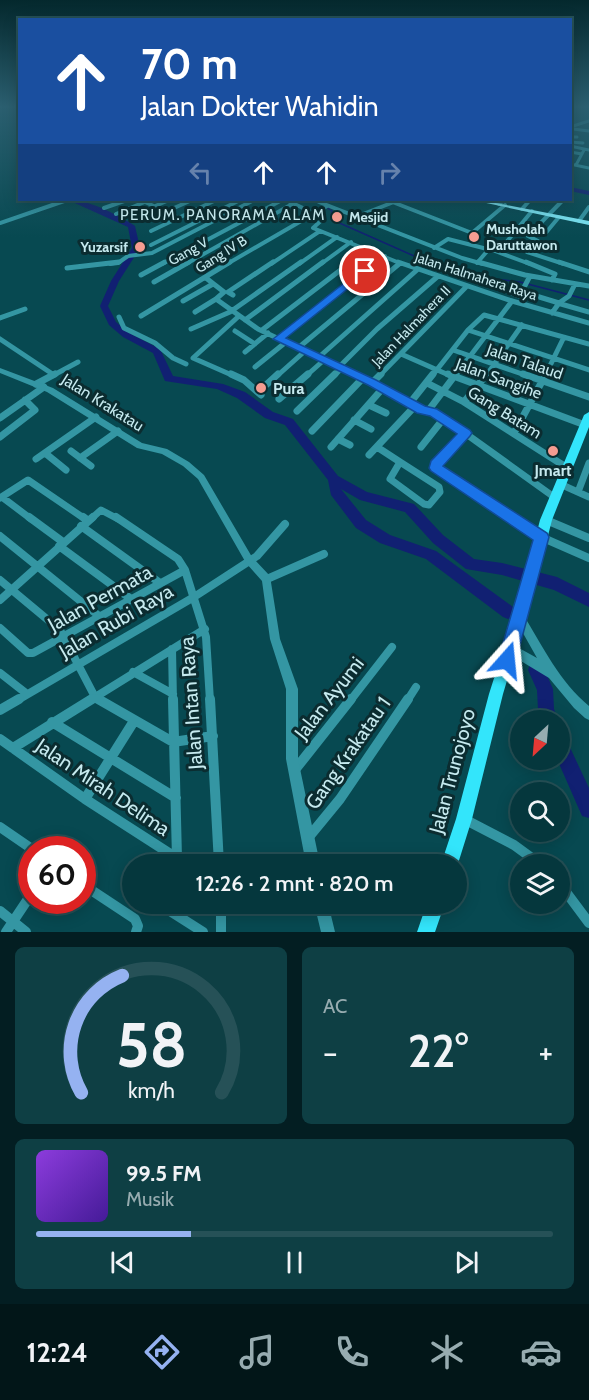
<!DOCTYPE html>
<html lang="id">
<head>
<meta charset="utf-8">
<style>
  :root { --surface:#05373d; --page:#0e3f44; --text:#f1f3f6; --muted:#97acb0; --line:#265157; --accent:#95b2f1 }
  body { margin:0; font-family:Cabin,sans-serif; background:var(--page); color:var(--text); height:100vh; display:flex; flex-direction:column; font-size:22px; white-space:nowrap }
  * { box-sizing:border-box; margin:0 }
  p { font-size:20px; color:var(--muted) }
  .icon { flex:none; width:33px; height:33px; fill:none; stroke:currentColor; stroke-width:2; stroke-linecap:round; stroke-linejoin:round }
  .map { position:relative; height:932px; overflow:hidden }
  .drawer { display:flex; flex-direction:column; gap:15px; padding:15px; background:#031e22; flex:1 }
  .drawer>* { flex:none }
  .guide { position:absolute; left:18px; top:18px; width:554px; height:183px; border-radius:0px; box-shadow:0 3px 15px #0003,0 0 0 2px var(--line); background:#1a4fa0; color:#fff; overflow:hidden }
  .needle { width:39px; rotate:206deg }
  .controls { position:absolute; left:510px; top:710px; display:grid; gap:12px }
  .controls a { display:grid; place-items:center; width:60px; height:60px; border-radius:50%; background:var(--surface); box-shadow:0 3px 15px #0003,0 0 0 2px var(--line); font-size:30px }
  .speed { position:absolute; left:18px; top:836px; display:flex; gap:12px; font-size:30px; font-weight:700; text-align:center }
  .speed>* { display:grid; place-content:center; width:78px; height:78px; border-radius:50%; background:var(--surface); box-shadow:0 3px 15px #0003,0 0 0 2px var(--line); line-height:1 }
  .speed .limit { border:9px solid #d22; background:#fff; color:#111 }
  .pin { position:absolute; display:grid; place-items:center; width:51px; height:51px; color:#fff; margin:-26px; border:3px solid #fff; border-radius:50%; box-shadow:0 2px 6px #0007 }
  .me { position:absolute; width:66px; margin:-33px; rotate:18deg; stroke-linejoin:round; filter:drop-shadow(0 0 4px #0008) }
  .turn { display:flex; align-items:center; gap:21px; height:126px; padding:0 24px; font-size:27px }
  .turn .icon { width:78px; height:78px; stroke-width:2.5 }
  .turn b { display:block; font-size:42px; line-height:51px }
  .lanes { display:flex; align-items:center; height:57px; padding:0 24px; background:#0003; justify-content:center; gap:30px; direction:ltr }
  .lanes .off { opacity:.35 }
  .big { font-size:45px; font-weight:600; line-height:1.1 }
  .drawer .card { flex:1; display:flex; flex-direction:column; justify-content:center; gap:9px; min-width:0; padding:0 21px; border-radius:9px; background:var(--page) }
  .drawer .dial { align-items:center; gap:0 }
  .dial svg { height:156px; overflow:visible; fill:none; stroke:var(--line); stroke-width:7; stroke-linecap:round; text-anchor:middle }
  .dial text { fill:var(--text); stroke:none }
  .song { display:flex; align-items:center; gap:18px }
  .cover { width:72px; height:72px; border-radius:9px; background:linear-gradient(135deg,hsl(270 70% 55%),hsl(260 70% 35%)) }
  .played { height:6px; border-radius:3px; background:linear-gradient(90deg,var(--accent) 30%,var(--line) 30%) }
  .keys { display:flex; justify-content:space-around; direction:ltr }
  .heat { display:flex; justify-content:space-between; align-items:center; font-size:33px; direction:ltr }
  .drawer .tiles { flex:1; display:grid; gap:15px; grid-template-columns:1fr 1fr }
  .card:last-child { grid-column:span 2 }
  .trip { position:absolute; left:122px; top:854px; width:345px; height:60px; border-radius:30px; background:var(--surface); box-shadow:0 3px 15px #0003,0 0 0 2px var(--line); font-weight:600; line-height:60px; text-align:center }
  .tabs { display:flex; height:96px; justify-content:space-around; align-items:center; background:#021618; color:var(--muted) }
  .tabs .icon { width:42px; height:42px }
  .tabs .current { color:var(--accent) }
  .tabs b { font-size:27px; color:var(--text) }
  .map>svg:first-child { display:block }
</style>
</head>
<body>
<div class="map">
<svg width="589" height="932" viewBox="0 0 589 932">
  <rect width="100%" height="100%" fill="#074951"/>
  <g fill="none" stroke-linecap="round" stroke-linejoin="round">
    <path stroke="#112072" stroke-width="1.5" d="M310 200 319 203
      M326 207 332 211 331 216 335 221 439 267 477 277 520 282 589 300"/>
    <path fill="#112072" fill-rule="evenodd" d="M10 106H20V108H12Z
      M570 187 589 191V195L570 191Z
      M68 200C85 198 120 216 135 226L140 248 119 281 108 306 116 322 129 333 160 349 173 376 223 384 245 392 273 412 293 419 338 476 367 492 414 504 443 535 474 559 502 563 557 577 589 593V607L554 590 502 575 466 569 433 543 405 512 360 500 341 489 366 520 390 535 436 551 513 607 515 612 513 617 508 619 503 617 426 559 380 543 356 528 331 495 328 480 285 425 265 418 237 398 217 389 165 381 153 353 123 337 109 325 100 306 111 281 132 248 128 227Z
      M536 662 542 664 553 689 554 709 558 720H542L538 709 537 690 528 670 530 664Z
      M560 736 566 739 589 788V818L582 816 557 759H560Z"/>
    <path stroke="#3496a3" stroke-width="3" d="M570 127 589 121
      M573 129 589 131
      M570 137H577
      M570 142 583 143
      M570 146 589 150
      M570 152 582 154
      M570 164 589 168
      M576 165 584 150"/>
    <path stroke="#3496a3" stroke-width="4" d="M141 200 179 218
      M286 200 324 218 313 228 402 264
      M563 200 528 236 538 241 527 252 564 264
      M319 202 462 258 483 264
      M395 203 472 233 505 205
      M499 204 504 200
      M104 208 127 200
      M522 209 530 200
      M165 212 192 200
      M116 214 147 201
      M137 214 169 200
      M358 216 399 200
      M157 219 169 214
      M579 221 589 207
      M0 223 67 200
      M151 231 216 200
      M544 235 559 217
      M151 245 240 200
      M504 245 532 211
      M434 248 448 239 495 251 530 264
      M477 263 489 249
      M110 264 118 263 128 256 152 253 254 200
      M162 264 282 200
      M186 264 294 203
      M227 264 327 206
      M271 264 320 231
      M299 264 337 237
      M321 264 351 242
      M349 264 368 249
      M375 264 385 256"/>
    <path stroke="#3496a3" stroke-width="5" d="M398 262 512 301 589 323
      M478 262 525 275 589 286
      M526 262 555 274 552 280
      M559 262 589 272
      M67 268 119 262
      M141 275 165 262
      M206 278 224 292 216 299 258 329 357 376
      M154 282 189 262
      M485 282 519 296
      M523 292 559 303 552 313
      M233 295 228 292 273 262
      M520 295 530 276
      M183 301 213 284
      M559 303 569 296 575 284
      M561 304 589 312
      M195 312 216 299
      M141 316 230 262
      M119 317 124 328 155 343 173 358 186 364
      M0 318 25 309
      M245 320 323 262
      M191 329 230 312 301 262
      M262 330 351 262
      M468 330 589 370
      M235 331 255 344
      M0 339 54 375
      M279 339 377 262
      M298 348 399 264
      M453 350 528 376
      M245 352 268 333
      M401 354 451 376
      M319 357 417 270
      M255 367 286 342
      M339 367 377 329 437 277
      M52 376 78 362
      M234 376 193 358 239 316
      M277 376 305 351
      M306 376 324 360
      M334 376 342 368
      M379 376 466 287
      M432 376 468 330 484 315 589 344
      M455 376 512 301
      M486 376 522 325
      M545 376 564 337"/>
    <path stroke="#3496a3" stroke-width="7" d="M231 374 244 380 261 395
      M354 374 422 410 431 411 444 418 554 497
      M448 374 585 425
      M523 374 589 397
      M372 383 381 374
      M427 383 464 402 566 467
      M36 384 55 374
      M266 385 278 374
      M279 399 308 374
      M464 402 487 374
      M410 403 433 374
      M369 405 386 413
      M297 411 335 374
      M428 411 456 374
      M0 418 44 387
      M354 420 371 429
      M312 431 363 378
      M466 433 436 464V468L513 519
      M514 433 546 374
      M0 437 35 410 25 400
      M338 439 350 445
      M331 447 383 388
      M377 447 400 462
      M421 447 444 418
      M71 451 91 466
      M45 453 66 470
      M369 455 415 406
      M80 458 118 431
      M36 459 96 417
      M400 462 439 487 440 492 429 505 424 504 390 479Z
      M560 484 589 497
      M578 492 589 463
      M2 497 31 519
      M0 498 28 480 85 519
      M91 519 101 510 118 519"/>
    <path stroke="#3496a3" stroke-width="8" d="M29 517 63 542
      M83 517 87 520
      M116 517 178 559 185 570 206 637 210 701
      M511 517 541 537 589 558
      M546 520 589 538
      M81 526 160 583
      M0 536 99 616
      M59 546 131 599
      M267 579 324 554
      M0 580 60 630 95 697 101 701
      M0 600 93 517
      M0 628 28 653H33L185 570
      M172 649 173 701
      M133 672 173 694
      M0 673 27 694
      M16 701 194 597 257 556 285 524
      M89 701 205 629
      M350 701 392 647
      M407 701 416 687"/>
    <path stroke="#3496a3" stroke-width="10" d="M98 699 173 742 213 736
      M173 699 177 858
      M210 699 219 864
      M0 710 19 699
      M52 722 176 798
      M0 739 85 799 186 864
      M13 748 92 699
      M294 771 351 699
      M85 799 134 721
      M464 819 514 845 540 864
      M0 827 32 849
      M308 838 340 799 408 699
      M82 884 135 919 138 926 136 932
      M560 884 589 923
      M221 903V932
      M159 904 203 932
      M0 911 26 932
      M6 932 32 893"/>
    <path fill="#3496a3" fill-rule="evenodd" d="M0 368 53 388 142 443 167 449 189 462 204 475 252 557 270 576 280 639 298 689V759L320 864H306L286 759V689L270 639 262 581 246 563 198 479 183 466 162 454 137 448 47 392 0 373Z
      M520 614 524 616C543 647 560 682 589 706V720L585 718 574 708 549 678 506 652 505 648 506 644 510 643 537 658 515 619 516 616Z
      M314 903H328L335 932H321Z"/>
    <path fill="#33e5fb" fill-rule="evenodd" d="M589 412V427L552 520 534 590 503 694 472 819 456 870V864H441L456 819 489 694 522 590 540 520 584 415Z
      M427 903H445L435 932H417Z"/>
    <path fill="#7eeaf8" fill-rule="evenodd" d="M472 200H481L589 221V225Z"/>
  </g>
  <linearGradient id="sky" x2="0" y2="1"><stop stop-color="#04282d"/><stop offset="0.45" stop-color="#2b5f70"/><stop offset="1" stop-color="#2b5f70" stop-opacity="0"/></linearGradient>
  <rect width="589" height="237" fill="url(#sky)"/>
  <path fill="#1a73e8" stroke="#114b97" stroke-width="1.5" d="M362 269 370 271 286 338 376 380 425 406 437 409 470 430 472 433 470 436 443 466 547 533 549 537 516 660 513 667 507 669 500 667 498 660 533 540 431 471 429 468 431 461 457 434 430 416 417 413 368 385 273 339Z"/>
  <g fill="#f59c91" stroke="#0b2c30" stroke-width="2">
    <circle cx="337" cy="217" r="6"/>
    <circle cx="474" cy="237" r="6"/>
    <circle cx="140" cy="247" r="6"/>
    <circle cx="261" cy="388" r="6"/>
    <circle cx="553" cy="451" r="6"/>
  </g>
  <g text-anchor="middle" stroke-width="6" stroke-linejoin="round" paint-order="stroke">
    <g font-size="14" font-weight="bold" fill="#c6eaef" stroke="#0b2c30" text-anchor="start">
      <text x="349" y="222">Mesjid</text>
      <text x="486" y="234">Musholah<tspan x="486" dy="16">Daruttawon</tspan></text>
      <text x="128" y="252" text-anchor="end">Yuzarsif</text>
    </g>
    <g font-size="14" fill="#c6eaef" stroke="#0b2c30">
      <text transform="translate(188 251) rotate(-29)" y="5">Gang V</text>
      <text transform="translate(221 254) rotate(-32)" y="5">Gang IV B</text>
      <text transform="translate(476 276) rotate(18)" y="5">Jalan Halmahera Raya</text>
      <text transform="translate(411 326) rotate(-46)" y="5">Jalan Halmahera II</text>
    </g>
    <g font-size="15" letter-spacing="1.5" fill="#c6eaef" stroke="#0b2c30">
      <text x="223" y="220">PERUM. PANORAMA ALAM</text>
    </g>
    <g font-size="16" fill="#c6eaef" stroke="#0b2c30">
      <text transform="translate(525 361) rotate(19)" y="6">Jalan Talaud</text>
      <text transform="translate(499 378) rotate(20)" y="6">Jalan Sangihe</text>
      <text transform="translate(103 402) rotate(32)" y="6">Jalan Krakatau</text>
      <text transform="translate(505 412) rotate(32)" y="6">Gang Batam</text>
    </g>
    <g font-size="16" font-weight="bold" fill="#c6eaef" stroke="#0b2c30" text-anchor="start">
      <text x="273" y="394">Pura</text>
      <text x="553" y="476" text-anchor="middle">Jmart</text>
    </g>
    <g font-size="20" fill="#c6eaef" stroke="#0b2c30">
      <text transform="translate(100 598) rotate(-29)" y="7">Jalan Permata</text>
      <text transform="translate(116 621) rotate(-30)" y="7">Jalan Rubi Raya</text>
      <text transform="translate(329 698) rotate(-52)" y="7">Jalan Ayumi</text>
      <text transform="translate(191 703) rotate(-94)" y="7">Jalan Intan Raya</text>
      <text transform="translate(348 753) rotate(-55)" y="7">Gang Krakatau 1</text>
      <text transform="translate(452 771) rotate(-75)" y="7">Jalan Trunojoyo</text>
      <text transform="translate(103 787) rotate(34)" y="7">Jalan Mirah Delima</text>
    </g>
  </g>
</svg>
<div class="controls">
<a><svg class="needle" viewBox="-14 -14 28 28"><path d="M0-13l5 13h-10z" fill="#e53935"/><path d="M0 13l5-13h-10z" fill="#97acb0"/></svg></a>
<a><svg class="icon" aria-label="search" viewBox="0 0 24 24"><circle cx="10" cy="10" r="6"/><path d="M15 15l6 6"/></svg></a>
<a><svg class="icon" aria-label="layers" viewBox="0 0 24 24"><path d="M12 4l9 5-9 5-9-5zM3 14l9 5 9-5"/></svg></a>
</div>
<div class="speed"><div class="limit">60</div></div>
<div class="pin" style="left:365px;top:271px;background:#d93025"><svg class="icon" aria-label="arrive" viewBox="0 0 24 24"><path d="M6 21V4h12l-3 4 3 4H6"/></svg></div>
<svg class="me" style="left:507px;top:660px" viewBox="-20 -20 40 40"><path d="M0-17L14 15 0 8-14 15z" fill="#1a73e8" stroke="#fff" stroke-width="4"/></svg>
<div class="trip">12:26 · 2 mnt · 820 m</div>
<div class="guide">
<div class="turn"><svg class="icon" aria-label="ahead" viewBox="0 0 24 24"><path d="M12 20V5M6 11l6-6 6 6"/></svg><div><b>70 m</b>Jalan Dokter Wahidin</div></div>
<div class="lanes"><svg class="icon off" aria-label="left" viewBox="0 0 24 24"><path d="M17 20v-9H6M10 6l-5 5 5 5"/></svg><svg class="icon" aria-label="ahead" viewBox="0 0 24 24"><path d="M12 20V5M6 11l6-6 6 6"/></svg><svg class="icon" aria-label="ahead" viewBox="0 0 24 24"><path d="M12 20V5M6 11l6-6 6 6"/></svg><svg class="icon off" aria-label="right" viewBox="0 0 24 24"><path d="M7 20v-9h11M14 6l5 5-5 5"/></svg></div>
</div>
</div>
<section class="drawer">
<div class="tiles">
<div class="card dial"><svg viewBox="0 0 100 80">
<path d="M14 69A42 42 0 1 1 86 69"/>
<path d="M14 69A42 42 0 0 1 35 9" stroke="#95b2f1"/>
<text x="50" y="56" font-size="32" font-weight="700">58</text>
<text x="50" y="72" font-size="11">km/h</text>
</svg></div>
<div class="card"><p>AC</p>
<div class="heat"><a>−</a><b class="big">22°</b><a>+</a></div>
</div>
<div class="card">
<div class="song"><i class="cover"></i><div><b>99.5 FM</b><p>Musik</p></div></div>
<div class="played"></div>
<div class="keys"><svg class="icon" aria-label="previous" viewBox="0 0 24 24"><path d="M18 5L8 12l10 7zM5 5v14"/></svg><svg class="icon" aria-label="pause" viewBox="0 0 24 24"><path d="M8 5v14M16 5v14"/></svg><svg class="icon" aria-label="next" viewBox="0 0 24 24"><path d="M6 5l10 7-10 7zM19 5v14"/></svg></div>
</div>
</div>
</section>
<nav class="tabs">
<b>12:24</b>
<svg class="icon current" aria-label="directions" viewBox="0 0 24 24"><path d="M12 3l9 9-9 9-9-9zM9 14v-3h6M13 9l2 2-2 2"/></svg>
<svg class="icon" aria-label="music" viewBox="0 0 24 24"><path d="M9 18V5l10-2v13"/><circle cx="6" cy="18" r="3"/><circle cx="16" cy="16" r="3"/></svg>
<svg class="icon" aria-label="phone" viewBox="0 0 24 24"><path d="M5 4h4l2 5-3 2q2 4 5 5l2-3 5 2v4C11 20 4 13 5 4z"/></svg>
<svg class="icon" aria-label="climate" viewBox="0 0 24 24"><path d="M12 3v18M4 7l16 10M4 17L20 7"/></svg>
<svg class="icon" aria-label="car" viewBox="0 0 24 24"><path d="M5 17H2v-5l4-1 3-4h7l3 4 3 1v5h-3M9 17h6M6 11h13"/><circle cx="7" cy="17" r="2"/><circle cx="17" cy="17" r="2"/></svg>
</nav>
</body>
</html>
